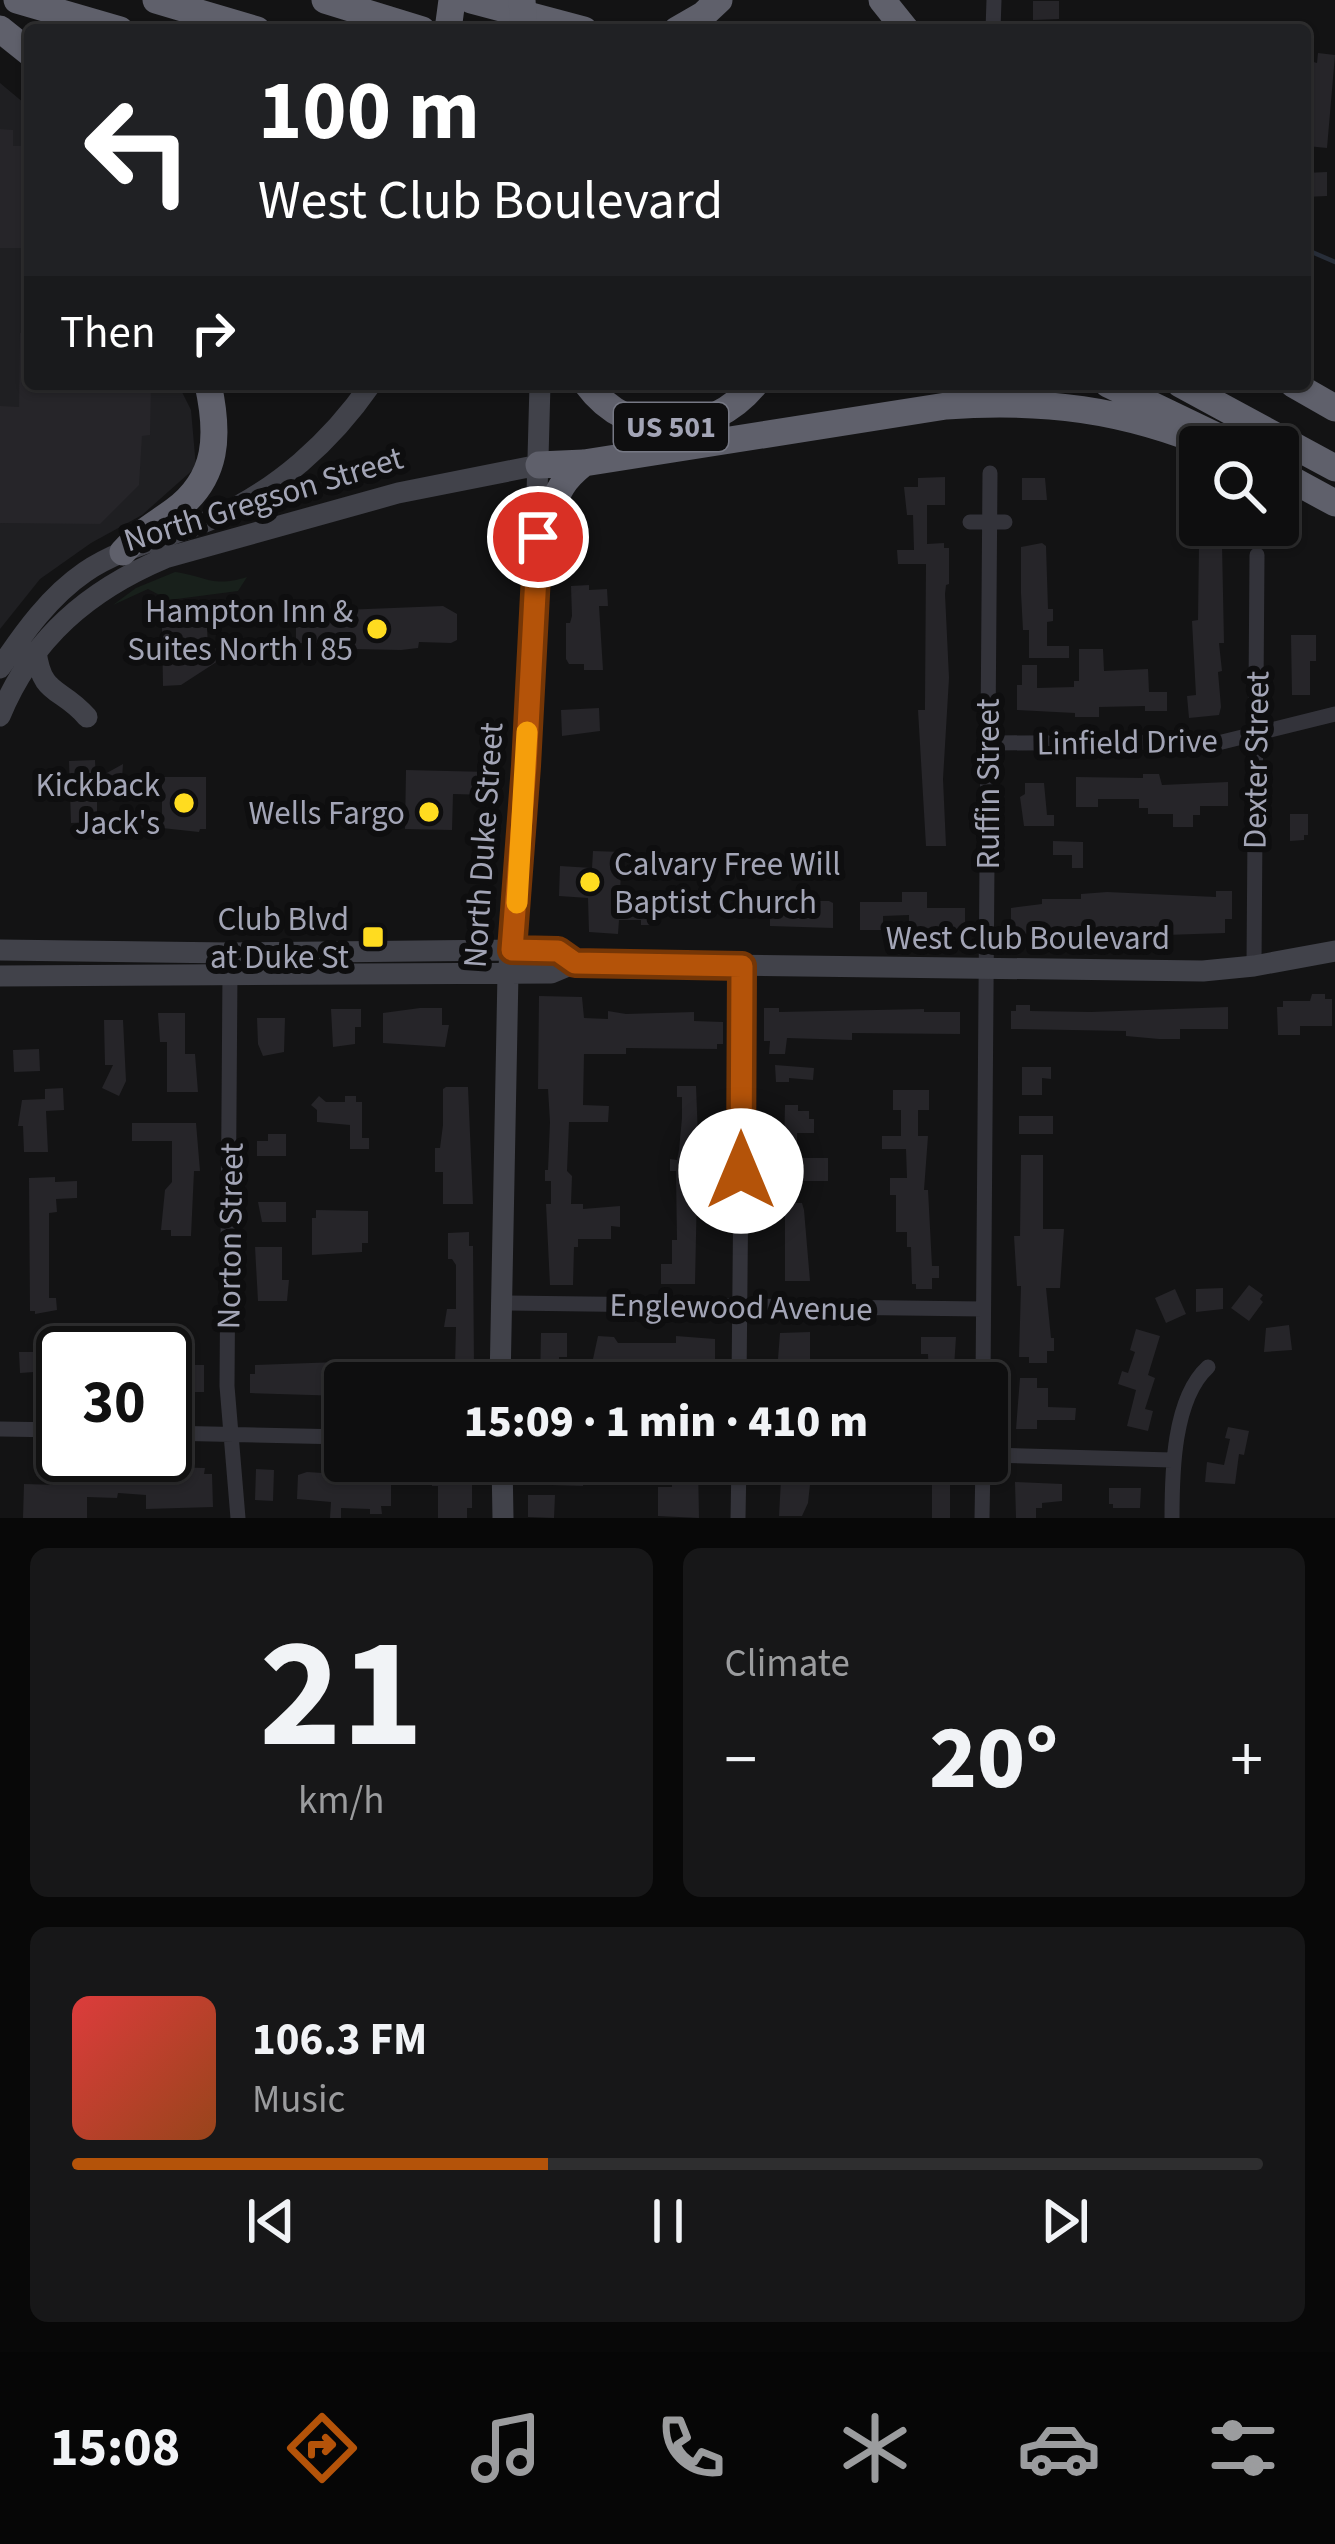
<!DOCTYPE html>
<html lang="en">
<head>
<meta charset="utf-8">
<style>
  :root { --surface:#0e0e0f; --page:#171718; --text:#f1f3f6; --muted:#9b9c9e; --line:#2e2e2f; --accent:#b45309 }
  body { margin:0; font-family:"Source Sans 3",sans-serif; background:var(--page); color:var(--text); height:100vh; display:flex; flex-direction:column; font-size:45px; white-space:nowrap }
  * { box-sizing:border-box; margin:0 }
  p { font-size:39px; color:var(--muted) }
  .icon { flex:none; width:66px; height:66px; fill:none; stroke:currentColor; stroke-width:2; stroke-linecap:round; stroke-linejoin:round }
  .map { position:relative; height:1518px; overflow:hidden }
  .drawer { display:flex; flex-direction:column; gap:30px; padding:30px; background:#080808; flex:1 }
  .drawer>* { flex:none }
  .hud { position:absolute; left:24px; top:24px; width:1287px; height:366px; border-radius:12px; box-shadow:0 3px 9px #0004,0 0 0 3px var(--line); background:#202124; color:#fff; overflow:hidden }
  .buttons { position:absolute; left:1179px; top:426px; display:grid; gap:24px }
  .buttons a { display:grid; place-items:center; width:120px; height:120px; border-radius:12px; background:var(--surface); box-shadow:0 3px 9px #0004,0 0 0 3px var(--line); font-size:60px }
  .speed { position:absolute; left:36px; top:1326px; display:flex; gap:24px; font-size:60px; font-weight:700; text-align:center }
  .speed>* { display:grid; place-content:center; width:156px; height:156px; border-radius:50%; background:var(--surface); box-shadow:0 3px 9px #0004,0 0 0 3px var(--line); line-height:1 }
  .speed .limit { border:6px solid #111; border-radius:18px; background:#fff; color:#111 }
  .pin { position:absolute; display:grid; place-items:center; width:102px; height:102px; color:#fff; margin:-51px; border:6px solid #fff; border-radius:50%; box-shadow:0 3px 12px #0007 }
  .me { position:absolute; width:132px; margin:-66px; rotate:0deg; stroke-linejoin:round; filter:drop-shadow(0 0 9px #0008) }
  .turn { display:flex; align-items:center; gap:42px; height:252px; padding:0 36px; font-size:54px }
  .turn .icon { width:156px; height:156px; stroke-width:2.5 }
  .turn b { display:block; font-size:84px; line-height:102px }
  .then { display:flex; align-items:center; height:114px; padding:0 36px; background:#0003; gap:24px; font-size:45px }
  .big { font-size:90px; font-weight:800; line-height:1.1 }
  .drawer .widget { flex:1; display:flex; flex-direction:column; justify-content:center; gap:18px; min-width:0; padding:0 42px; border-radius:18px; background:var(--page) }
  .drawer .dial { align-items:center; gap:0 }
  .dial b { font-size:156px; line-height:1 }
  .song { display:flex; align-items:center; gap:36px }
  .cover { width:144px; height:144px; border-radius:18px; background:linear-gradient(135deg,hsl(0 70% 55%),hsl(20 70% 35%)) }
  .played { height:12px; border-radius:6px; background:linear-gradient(90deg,var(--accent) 40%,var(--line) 40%) }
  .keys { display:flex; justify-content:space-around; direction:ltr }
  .heat { display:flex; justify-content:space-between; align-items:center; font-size:66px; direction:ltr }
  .drawer .tiles { flex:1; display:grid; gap:30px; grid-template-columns:1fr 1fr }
  .widget:last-child { grid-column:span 2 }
  .trip { position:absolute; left:324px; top:1362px; width:684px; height:120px; border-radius:12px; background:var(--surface); box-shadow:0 3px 9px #0004,0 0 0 3px var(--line); font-weight:800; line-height:120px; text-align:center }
  .tab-bar { display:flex; height:192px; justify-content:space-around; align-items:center; background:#060606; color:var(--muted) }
  .tab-bar .icon { width:84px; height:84px }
  .tab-bar .current { color:var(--accent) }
  .tab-bar b { font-size:54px; color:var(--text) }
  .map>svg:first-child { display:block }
</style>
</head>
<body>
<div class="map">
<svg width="1335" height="1518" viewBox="0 0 1335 1518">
  <rect width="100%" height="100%" fill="#131314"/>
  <path fill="#1f1f22" d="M0 83 30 108V384H178L191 410 196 467 142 515 91 543 40 579 0 629Z"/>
  <path fill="#18201b" d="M175 572C206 576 212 588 247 577L238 591 169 600 148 589 113 605 136 588Z"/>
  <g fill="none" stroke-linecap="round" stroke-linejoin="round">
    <path stroke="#282e39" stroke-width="4.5" d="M1305 249 1335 262"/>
  </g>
  <path fill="#262529" d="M1033 1H1059V19L1033 20Z
    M1318 53 1335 55 1327 148 1307 146 1310 115 1305 114V96L1310 61 1317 63Z
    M0 129 13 130V146H24L30 157V248H0Z
    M1327 172V196L1305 197V173Z
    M20 333H30V384H151L150 435 142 436 139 485 100 524 0 523V406L19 407Z
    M945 477V505H927V544L944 543V548H949V584L946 585 945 594 949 678 943 779 946 846H926L918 710H925V702L926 564H898L897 550H914L913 515H907L904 487H918V478Z
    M1022 478H1045L1047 500H1022Z
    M1042 543 1046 546 1048 609H1053V621L1047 622V646H1069V658H1029V630H1023L1021 593V547Z
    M1222 544 1224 643H1219L1222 671 1218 672 1221 707 1219 715 1189 718 1187 696 1196 695 1192 621 1198 620 1199 545Z
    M589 585V590L607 589 608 606H599L603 670H584V664H569L566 659V623H570L572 616 571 586Z
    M443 606 457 614V640L451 643 419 642 418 648 401 650 353 649 352 643H296V617L317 616V611Z
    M162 627H207L208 648H238L181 685 163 686Z
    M1291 635H1316V661H1310V695H1292Z
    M1079 649H1103L1104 671 1148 669 1149 692H1167V711H1145V706L1099 707V717H1075V713L1017 710V685H1022V665H1037V688L1074 687V681H1079Z
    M599 708 600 731 562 736 561 710Z
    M95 760 96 779 123 764 122 779 97 794V822L71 823 69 761Z
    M406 770 489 772 488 795 453 794 452 830 405 829Z
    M1143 774H1159L1162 785 1228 782V806H1200V815H1193V827H1173V814H1148V808H1139V799H1098V807H1076V777L1143 778Z
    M162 777H206V829H200L199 832 162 828Z
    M1025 783H1044L1047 815H1054V826H1024L1020 797 1025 794Z
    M1290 814H1308V835H1304V840L1290 841Z
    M1053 841 1083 842V868H1072V855H1053Z
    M593 851 622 852 620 892H660V920H652V925H641V920H619L618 934 589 932 588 898 559 896 560 866 592 868Z
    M1216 891H1232V919H1225V933L1076 938V929L1011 936V908L1042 904V899H1081V894L1107 892 1216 897Z
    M902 892H927V908H965V929L914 930 909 926V915L883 916V930H860V902H902Z
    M770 901H829L833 903V928L770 926Z
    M1312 994H1325V999H1332V1026H1300V1035H1278L1277 1007H1283V1001H1310Z
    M539 996 582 997 584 1018 608 1019V1011L626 1014 694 1012V1021L723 1022V1044H717V1049L626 1048V1054H584L583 1105 609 1106 608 1122H569L567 1171 572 1176 571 1204H583V1209L620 1206V1227L611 1226V1239H578V1247H574L573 1285H550L546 1204H551V1181H545V1170H548L550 1122 548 1089H538Z
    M1016 1005H1030V1011L1091 1012 1228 1007V1029H1180V1039H1159L1126 1036V1031L1011 1029V1011H1016Z
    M420 1008H442V1025H449L445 1047 383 1043V1013Z
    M764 1008H779V1012L924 1009V1012H960V1034L852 1033V1040L787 1038 785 1054H769L770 1041H764Z
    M331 1009H361V1027H355V1044L333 1047Z
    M158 1013H185V1054H195L198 1092H167V1042H160Z
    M257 1018H285L284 1052 263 1056 258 1044Z
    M104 1020H123L126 1081 119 1096 102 1088 113 1065H105Z
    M39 1049 40 1071 14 1072 13 1050Z
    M775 1065 814 1068 813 1080 789 1078V1082H776Z
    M1022 1067H1051V1079L1042 1078V1095H1022Z
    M677 1086H696L700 1188H697L695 1284H661V1264H672V1240H677L676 1171H670V1159L677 1160 679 1150 682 1118V1097H677Z
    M446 1087H468L473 1204H443V1172H435V1148H440L443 1125V1089Z
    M63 1088 64 1110 46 1111 48 1152H24L23 1126H18L22 1100 45 1099V1089Z
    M893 1090H929V1110H918V1136H928L924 1190H928L932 1266H939V1278H932V1289H916V1284H912L911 1247H907V1232H896V1195H890V1178H907L906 1149H882V1136H901V1110H893Z
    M319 1096 326 1102H345V1096H356V1102H362V1138H369V1149H350V1125L317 1122V1110L311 1105Z
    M785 1105H798V1111H809V1119H814V1133H797V1158H828V1181H781V1161H768V1148H784Z
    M1019 1116H1053V1134H1019Z
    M132 1123H196L200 1171H194L191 1236H171V1230H161L165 1190 172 1182V1141H132Z
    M268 1134H286V1156H257V1141H268Z
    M1021 1155H1043V1229H1064L1060 1288H1046L1051 1338H1054V1351H1047V1363H1029V1357H1019L1021 1286H1017L1014 1236H1020Z
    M55 1177V1182L77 1181V1198L56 1199 57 1212 49 1213V1298H56L57 1310 35 1314V1311H30L29 1178Z
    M258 1202H286V1222H262Z
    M785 1203H802L804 1210 810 1281H785Z
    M316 1210 368 1211V1243H362V1252L312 1255V1218H316Z
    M469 1232V1246H473L474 1367H455L456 1327H444L447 1309H456V1265L452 1259H448V1233Z
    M255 1247H282V1280H289L287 1301H258Z
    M1249 1285 1263 1295 1260 1299 1263 1302 1249 1321 1231 1308Z
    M1223 1288V1309L1196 1312V1289Z
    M1175 1289 1186 1314 1166 1323 1155 1298Z
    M1289 1325 1292 1350 1264 1352 1266 1328Z
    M1136 1329 1160 1336 1148 1375 1155 1378 1145 1409 1153 1411 1148 1431 1127 1426 1136 1390 1118 1384 1122 1371 1128 1373 1135 1352 1130 1350Z
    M810 1332V1360H818V1374H801L800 1380H780L777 1372 780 1333Z
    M541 1333H567V1357H559V1383H540Z
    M598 1336 614 1337 618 1343H676V1336L715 1339V1366L627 1368V1359H593Z
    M921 1337H956L953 1383H929L928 1354H921Z
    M19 1352H44L45 1358H63V1370L20 1373Z
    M339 1362V1368H379V1383H345L343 1396 250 1393V1374H255V1365Z
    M188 1365H204V1392H179V1370H188Z
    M1020 1378H1037V1388H1048V1407L1076 1408 1075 1420H1037V1429H1016Z
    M1228 1427 1249 1431 1244 1455 1239 1454 1235 1484 1205 1482 1207 1462 1224 1465 1230 1439 1225 1438Z
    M432 1461H466V1467H472V1508H467V1518H438V1486H432Z
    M782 1461H805V1466H812L808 1503 802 1516H779Z
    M932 1461H950V1518H932Z
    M672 1464H698L699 1518 658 1516V1487H672Z
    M166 1467 205 1468 204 1474H212L213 1507 146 1509V1495L118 1493 117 1498 87 1497V1518H23L24 1484 59 1485V1480H92L93 1474 148 1481V1473H166Z
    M552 1467 584 1468 583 1486 552 1485Z
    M256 1469 274 1470 273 1501 255 1500Z
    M307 1472 370 1476V1473H391V1506H381L382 1514H370V1509L341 1508V1518H330L331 1502 297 1499 298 1475Z
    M1015 1482 1062 1484V1501L1042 1503V1508H1036V1518H1016Z
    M1109 1488H1141L1140 1508H1113V1504H1109Z
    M528 1495H555L554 1518 528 1517Z"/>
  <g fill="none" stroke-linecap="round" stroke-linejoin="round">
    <path stroke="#33333a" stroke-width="15" d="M993 30 994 0
      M970 522H1005
      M988 743 1222 742 1335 714
      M1254 966 1257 555
      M230 970 227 1386 238 1518
      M499 1303 983 1309
      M739 1383 743 966
      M983 1383 990 473
      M0 1429 63 1430
      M165 1433 345 1437
      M987 1455 1172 1460
      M738 1518 739 1461
      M982 1518 983 1461
      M1172 1518C1172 1473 1173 1399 1208 1367"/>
    <path stroke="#41424a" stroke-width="21" d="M36 651C42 697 60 686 87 717
      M0 668C24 632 50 596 85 572 123 546 170 538 212 519 277 490 331 442 371 384
      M0 716C32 638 89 590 165 558L398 493 539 465
      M0 950 230 953 511 950 558 951 575 963
      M0 976 551 973 575 963 1203 971 1254 966 1335 951
      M500 1383 508 973 516 908 533 643 540 384
      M502 1461 503 1518"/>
    <path stroke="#5f606b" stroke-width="27" d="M17 0 120 30
      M156 0 257 30
      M325 0 422 30
      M471 0 584 30
      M882 0 906 30
      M0 29 30 53
      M448 30 452 0
      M677 30 703 15 719 0
      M587 384C630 443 711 438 755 384
      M1108 384 1239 447
      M1180 384 1335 468
      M1293 384 1335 408
      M539 465 584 463 946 406C1042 399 1124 409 1214 447
      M1278 472 1335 503
      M538 537C561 506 546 493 584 463
      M123 552C143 530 152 527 174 511 219 478 219 434 208 384"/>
    <path stroke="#5f606b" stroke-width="27" d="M522 0 524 30"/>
  </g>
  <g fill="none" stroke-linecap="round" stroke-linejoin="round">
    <g stroke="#753606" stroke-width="30">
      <path id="route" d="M538 537 526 766 512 950 558 951 575 963 742 966 741 1171"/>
    </g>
    <use href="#route" stroke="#b45309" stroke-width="21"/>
    <path stroke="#f59e0b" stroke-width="21" d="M517 903 527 732"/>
  </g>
  <g fill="#ffdc20" stroke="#0e0e0f" stroke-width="4.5">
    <circle cx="377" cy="629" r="12"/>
    <circle cx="184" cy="803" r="12"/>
    <circle cx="429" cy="812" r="12"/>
    <circle cx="590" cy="882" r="12"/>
    <rect x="361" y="925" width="24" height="24" rx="6"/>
  </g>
  <g text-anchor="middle" stroke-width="12" stroke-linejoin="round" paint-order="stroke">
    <rect fill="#0e0e0f" stroke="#767884" stroke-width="3" x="614" y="403" width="114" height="48" rx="9"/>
    <g font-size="30" font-weight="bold" fill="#a3a5b6">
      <text x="671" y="437">US 501</text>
    </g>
    <g font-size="33" fill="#a3a5b6" stroke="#0e0e0f">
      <text transform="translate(263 498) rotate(-17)" y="12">North Gregson Street</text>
      <text transform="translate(1127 741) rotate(-1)" y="12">Linfield Drive</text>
      <text transform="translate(1255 760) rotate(-89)" y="12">Dexter Street</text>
      <text transform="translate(987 784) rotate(-90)" y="12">Ruffin Street</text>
      <text transform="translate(482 845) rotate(-86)" y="12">North Duke Street</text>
      <text x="1028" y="949">West Club Boulevard</text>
      <text transform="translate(229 1236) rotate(-89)" y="12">Norton Street</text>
      <text transform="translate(741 1306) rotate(1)" y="12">Englewood Avenue</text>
    </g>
    <g font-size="33" fill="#a3a5b6" stroke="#0e0e0f" text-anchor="end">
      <text x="353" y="622">Hampton Inn &amp;<tspan x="353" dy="38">Suites North I 85</tspan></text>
      <text x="160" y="796">Kickback<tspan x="160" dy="38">Jack's</tspan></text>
      <text x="405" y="824">Wells Fargo</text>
      <text x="614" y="875" text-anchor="start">Calvary Free Will<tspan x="614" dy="38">Baptist Church</tspan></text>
      <text x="349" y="930">Club Blvd<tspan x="349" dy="38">at Duke St</tspan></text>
    </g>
  </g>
</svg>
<div class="buttons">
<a><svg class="icon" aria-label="search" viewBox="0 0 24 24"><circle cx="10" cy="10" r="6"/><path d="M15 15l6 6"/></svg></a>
</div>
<div class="speed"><div class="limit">30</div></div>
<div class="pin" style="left:538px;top:537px;background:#d93025"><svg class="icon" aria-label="arrive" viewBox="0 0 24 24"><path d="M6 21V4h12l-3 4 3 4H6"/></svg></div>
<svg class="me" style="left:741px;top:1171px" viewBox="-20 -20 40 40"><circle r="19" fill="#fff"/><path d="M0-13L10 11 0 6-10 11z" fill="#b45309"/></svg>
<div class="trip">15:09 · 1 min · 410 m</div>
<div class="hud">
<div class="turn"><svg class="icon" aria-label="left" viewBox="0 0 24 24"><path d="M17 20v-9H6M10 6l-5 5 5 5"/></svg><div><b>100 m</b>West Club Boulevard</div></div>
<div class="then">Then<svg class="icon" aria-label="right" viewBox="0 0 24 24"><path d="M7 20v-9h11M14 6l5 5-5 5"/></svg></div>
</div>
</div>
<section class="drawer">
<div class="tiles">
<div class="widget dial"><b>21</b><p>km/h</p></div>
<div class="widget"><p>Climate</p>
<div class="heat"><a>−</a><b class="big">20°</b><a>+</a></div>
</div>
<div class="widget">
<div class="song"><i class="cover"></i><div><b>106.3 FM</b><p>Music</p></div></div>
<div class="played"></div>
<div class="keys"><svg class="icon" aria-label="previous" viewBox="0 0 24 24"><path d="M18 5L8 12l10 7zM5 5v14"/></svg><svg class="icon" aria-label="pause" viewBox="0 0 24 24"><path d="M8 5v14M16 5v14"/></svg><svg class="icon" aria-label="next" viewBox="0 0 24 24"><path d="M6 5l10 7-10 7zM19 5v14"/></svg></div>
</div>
</div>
</section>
<nav class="tab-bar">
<b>15:08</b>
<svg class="icon current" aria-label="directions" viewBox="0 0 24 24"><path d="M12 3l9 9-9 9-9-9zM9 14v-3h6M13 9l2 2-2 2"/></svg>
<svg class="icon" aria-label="music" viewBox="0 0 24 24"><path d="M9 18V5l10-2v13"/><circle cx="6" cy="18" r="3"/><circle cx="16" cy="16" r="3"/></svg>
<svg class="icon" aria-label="phone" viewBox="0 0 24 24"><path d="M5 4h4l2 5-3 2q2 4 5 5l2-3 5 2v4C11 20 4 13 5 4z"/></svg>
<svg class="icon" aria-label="climate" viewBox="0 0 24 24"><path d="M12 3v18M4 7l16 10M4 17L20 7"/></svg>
<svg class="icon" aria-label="car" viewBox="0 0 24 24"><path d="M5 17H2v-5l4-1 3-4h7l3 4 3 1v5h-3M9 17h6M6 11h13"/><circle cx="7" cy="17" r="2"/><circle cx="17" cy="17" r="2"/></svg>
<svg class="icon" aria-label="filters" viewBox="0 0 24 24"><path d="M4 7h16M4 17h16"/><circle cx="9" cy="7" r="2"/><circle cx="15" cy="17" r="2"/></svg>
</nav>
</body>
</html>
